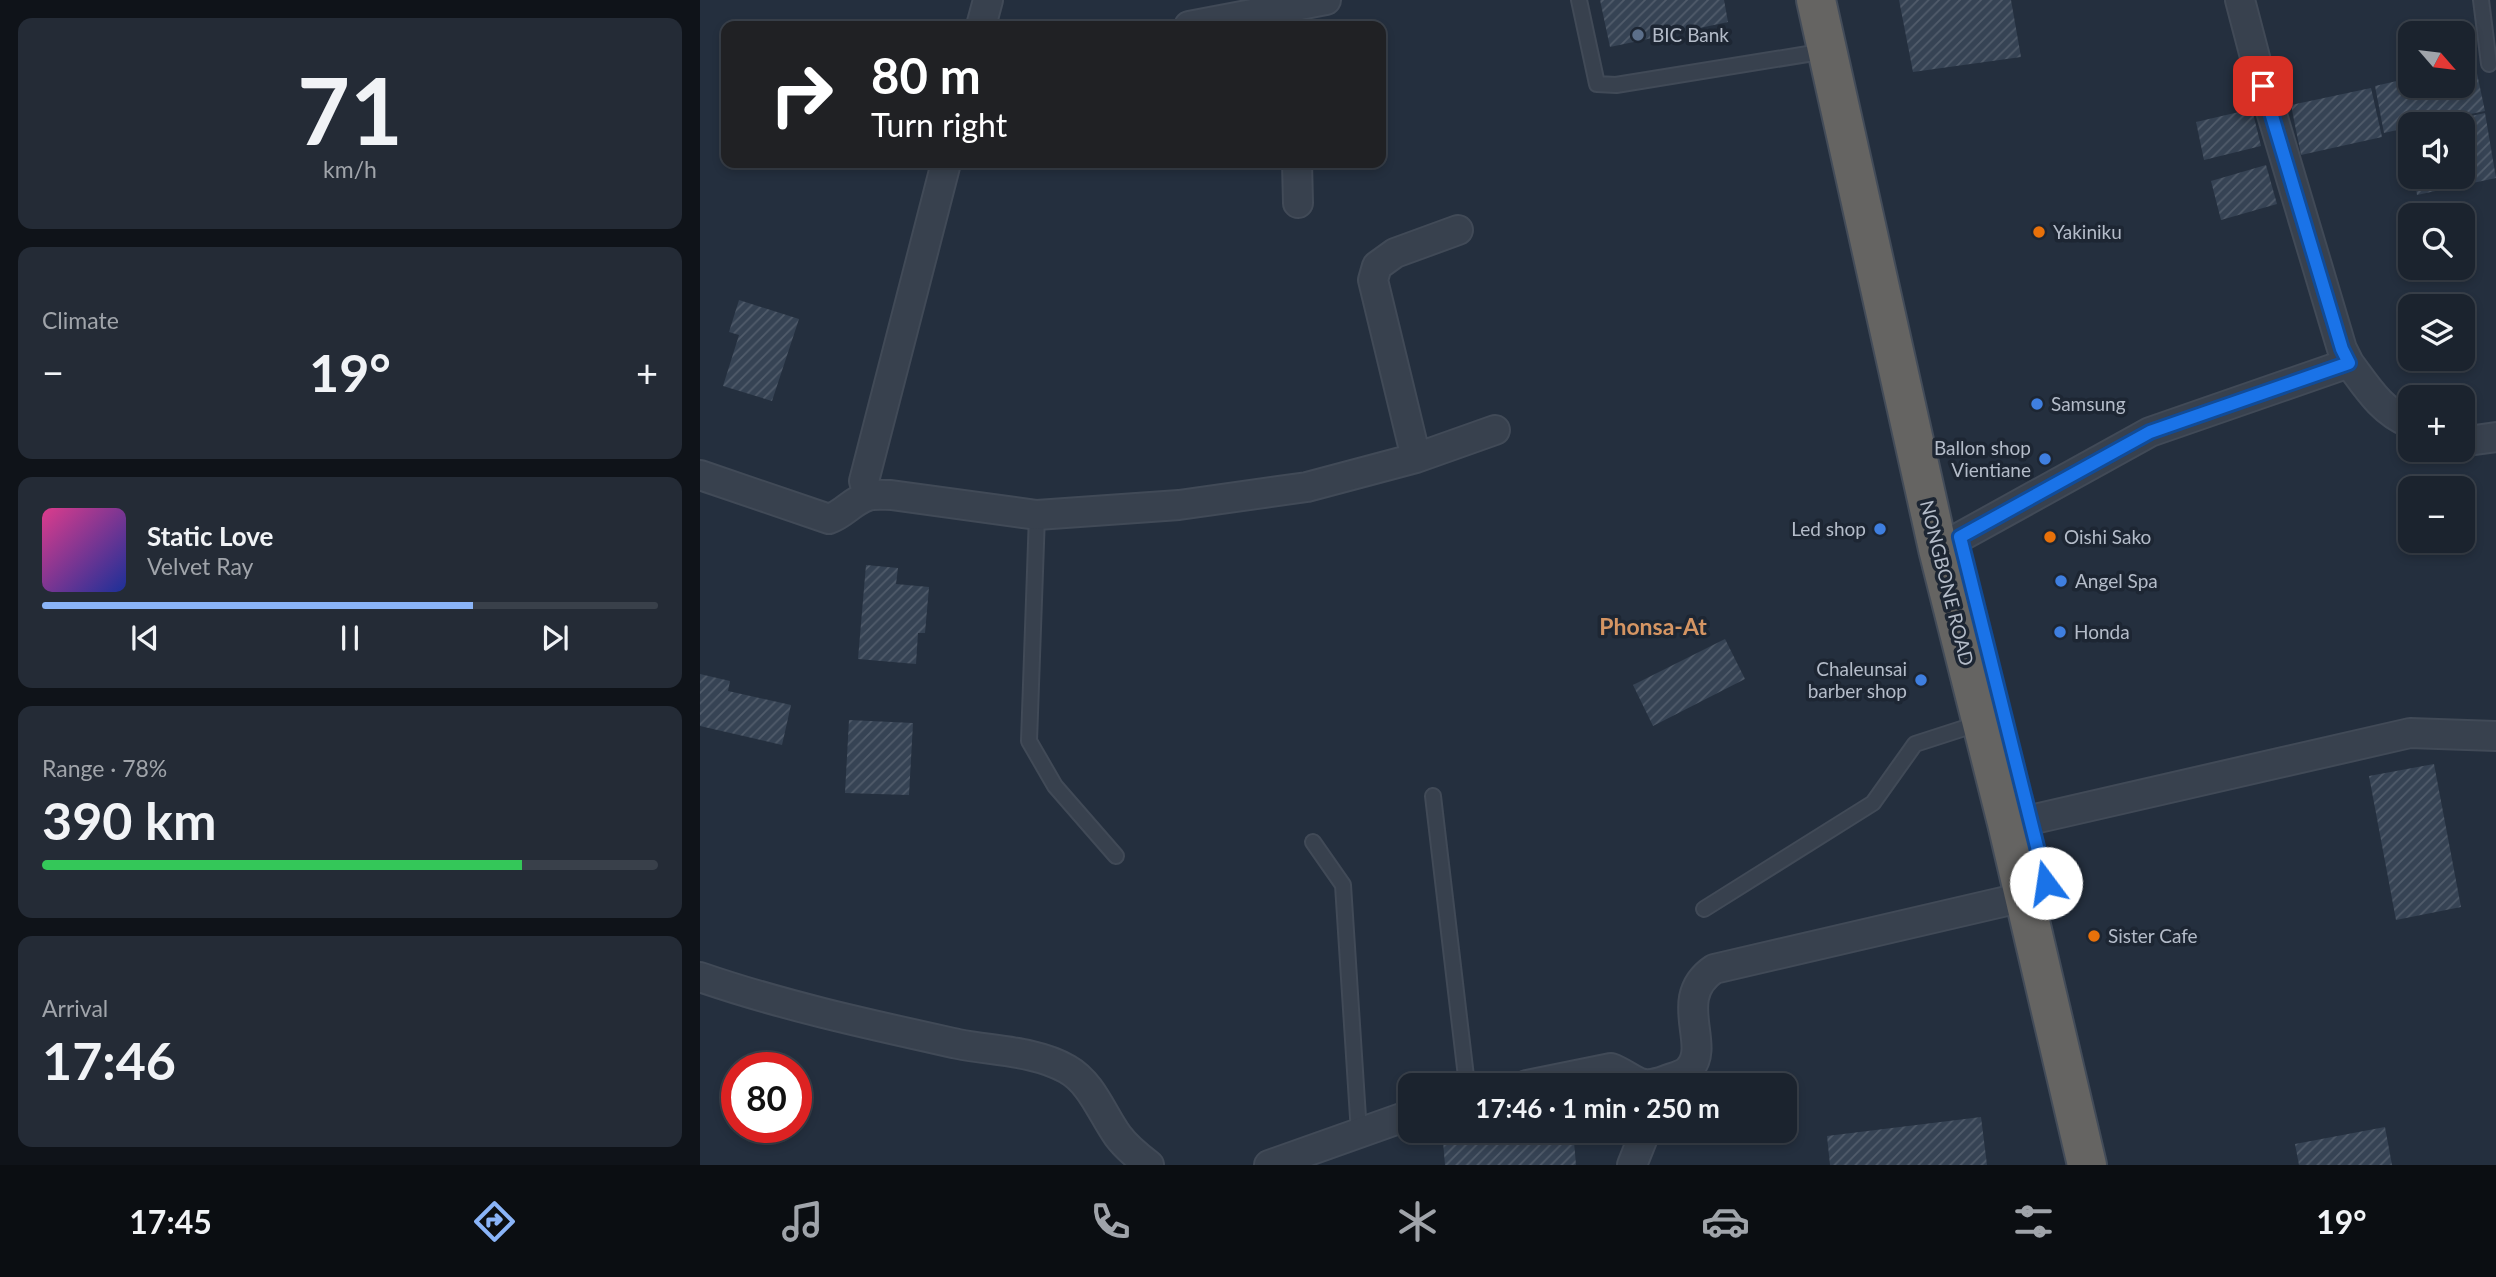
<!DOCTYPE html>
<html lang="en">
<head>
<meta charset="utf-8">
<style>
  :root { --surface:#1b232e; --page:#242b36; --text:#f1f3f6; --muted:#a0a4aa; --line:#39404a; --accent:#8ab4f8 }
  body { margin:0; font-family:Lato,sans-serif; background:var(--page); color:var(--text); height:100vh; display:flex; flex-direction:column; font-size:26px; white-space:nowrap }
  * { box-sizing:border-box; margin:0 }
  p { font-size:23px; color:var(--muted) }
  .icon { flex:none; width:38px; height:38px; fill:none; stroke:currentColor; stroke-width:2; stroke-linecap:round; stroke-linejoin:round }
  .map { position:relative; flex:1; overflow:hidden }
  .sheet { display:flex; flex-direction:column; gap:18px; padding:18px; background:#0f1319; width:700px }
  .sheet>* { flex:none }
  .top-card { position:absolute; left:21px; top:21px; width:665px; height:147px; border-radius:14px; box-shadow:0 4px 10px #0003,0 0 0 2px var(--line); background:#202124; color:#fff; overflow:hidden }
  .needle { width:46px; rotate:118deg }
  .controls { position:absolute; left:1698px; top:21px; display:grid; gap:14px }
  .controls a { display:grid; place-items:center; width:77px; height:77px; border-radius:14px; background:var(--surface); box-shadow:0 4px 10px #0003,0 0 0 2px var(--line); font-size:35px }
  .speed { position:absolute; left:21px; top:1052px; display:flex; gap:14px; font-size:35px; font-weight:700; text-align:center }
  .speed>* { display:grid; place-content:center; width:91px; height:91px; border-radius:50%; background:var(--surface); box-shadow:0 4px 10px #0003,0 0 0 2px var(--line); line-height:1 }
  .speed .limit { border:10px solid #d22; background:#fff; color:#111 }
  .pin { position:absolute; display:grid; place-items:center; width:60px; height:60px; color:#fff; margin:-30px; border-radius:14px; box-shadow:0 4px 10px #0006 }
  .me { position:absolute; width:77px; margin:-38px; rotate:346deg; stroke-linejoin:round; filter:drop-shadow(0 0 5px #0008) }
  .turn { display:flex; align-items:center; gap:24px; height:147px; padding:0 35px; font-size:32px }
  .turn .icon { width:91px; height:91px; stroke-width:2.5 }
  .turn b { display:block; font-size:49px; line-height:60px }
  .big { font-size:52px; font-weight:700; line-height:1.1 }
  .sheet .tile { flex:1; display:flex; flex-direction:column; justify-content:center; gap:10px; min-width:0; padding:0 24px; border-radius:14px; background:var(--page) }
  .sheet .dial { align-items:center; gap:0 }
  .dial b { font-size:91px; line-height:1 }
  .song { display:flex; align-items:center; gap:21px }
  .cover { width:84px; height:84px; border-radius:10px; background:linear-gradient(135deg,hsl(330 70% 55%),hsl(230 70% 35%)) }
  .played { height:7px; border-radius:4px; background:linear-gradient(90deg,var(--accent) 70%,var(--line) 70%) }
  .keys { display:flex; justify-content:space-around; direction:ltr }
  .heat { display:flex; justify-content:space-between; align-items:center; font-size:38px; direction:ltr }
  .charge { height:10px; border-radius:5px; background:linear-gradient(90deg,#34c759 78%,var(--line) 0) }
  .trip { position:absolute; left:698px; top:1073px; width:399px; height:70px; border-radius:14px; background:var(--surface); box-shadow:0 4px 10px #0003,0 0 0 2px var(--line); font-weight:700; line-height:70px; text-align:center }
  .dock { display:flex; height:112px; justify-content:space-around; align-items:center; background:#0b0e12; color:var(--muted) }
  .dock .icon { width:49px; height:49px }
  .dock .selected { color:var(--accent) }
  .dock b { font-size:32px; color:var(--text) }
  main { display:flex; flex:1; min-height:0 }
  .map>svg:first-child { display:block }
</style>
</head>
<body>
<main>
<section class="sheet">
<div class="tile dial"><b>71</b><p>km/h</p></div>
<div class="tile"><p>Climate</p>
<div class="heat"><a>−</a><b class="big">19°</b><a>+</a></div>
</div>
<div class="tile">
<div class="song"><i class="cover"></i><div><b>Static Love</b><p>Velvet Ray</p></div></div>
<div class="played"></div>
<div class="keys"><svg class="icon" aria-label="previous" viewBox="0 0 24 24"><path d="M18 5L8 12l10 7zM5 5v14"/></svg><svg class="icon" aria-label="pause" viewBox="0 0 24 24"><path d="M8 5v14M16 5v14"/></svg><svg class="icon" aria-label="next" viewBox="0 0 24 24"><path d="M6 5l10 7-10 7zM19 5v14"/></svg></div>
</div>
<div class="tile"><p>Range · 78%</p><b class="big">390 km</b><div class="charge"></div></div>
<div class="tile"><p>Arrival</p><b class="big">17:46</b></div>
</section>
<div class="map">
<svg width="1796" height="1165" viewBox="0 0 1796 1165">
  <defs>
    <pattern id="building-hatch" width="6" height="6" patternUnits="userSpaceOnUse" patternTransform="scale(1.75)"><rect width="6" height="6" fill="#364354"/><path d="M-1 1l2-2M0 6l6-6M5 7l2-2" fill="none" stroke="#515c6b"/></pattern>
  </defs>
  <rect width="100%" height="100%" fill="#242f3e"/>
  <path fill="url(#building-hatch)" d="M900 0H1024L1028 22 910 47Z
    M1199 0H1311L1321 57 1213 72Z
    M1775 64 1785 111 1722 124H1710V127L1684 133 1675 86 1710 78V86H1762V67Z
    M1671 88 1682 137 1601 155 1591 105Z
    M1552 109 1561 146 1504 160 1496 122Z
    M1785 113 1796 178 1717 195 1714 177H1762V124L1739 123Z
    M1566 165 1577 204 1521 220 1511 181Z
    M39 300 99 319 72 401 23 386 39 335 29 332Z
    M166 565 198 568 196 584 229 587 225 633H218L216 664 158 659Z
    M1025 639 1045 679 953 726 933 685Z
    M0 674 30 681 28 691 91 705 82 745 0 726Z
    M149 720 213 723 209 795 145 793Z
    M1734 764 1761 907 1696 920 1669 776Z
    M1281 1117 1287 1165H1130L1127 1136Z
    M1685 1127 1692 1165H1599L1595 1144Z
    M742 1130H873L876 1165H745Z"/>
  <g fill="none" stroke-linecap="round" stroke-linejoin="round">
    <g stroke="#414a57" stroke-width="18">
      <path id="service" d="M879 0 897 84 916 85 1126 51
        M1781 0 1789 64
        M337 515 329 741 355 786 416 856
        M733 796 767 1085
        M613 842 643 885 659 1133
        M1004 909 1173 803 1215 744 1280 723"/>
    </g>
    <g stroke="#414a57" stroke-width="32">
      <path id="minor" d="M1540 0 1556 61 1642 349 1649 363
        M281 26 288 0
        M489 26 626 0
        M597 163 598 203
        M1762 439 1775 440 1796 437
        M716 458 673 280 677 266 695 253 758 230
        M0 475 129 519C144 514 152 501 168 496 174 494 184 495 191 495L337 515 479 505 607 487 716 458 795 430
        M168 496 164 481 246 163
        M1260 537 1450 432 1649 363C1667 387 1681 411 1710 423
        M1330 820 1710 733 1796 736
        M0 977C84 1006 172 1025 258 1044 293 1051 336 1051 367 1069 392 1083 402 1114 418 1136 427 1148 437 1156 449 1165
        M827 1085 911 1068C922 1072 930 1079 940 1083 949 1086 958 1083 966 1080 974 1077 985 1075 990 1068 1011 1044 971 998 1014 969L1324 897
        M569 1165 710 1115
        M932 1165 946 1130"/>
    </g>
    <g stroke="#434c59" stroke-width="42">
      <path id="trunk" d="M1116 0 1238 549 1307 823 1387 1165"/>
    </g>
    <use href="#service" stroke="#38414e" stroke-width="14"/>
    <use href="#minor" stroke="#38414e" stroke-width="28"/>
    <use href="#trunk" stroke="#656462" stroke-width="38"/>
  </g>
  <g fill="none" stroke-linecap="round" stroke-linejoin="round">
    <g stroke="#114b97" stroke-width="18">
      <path id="route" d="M1346 883 1260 537 1450 432 1649 363 1642 349 1563 86"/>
    </g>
    <use href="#route" stroke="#1a73e8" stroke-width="12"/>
  </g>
  <circle fill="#5c6f8a" stroke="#1d2633" stroke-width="2.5" cx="938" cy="35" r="7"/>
  <g fill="#e8710a" stroke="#1d2633" stroke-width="2.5">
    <circle cx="1339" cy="232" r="7"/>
    <circle cx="1350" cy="537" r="7"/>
    <circle cx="1394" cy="936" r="7"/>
  </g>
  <g fill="#3f7fe0" stroke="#1d2633" stroke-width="2.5">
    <circle cx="1337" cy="404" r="7"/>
    <circle cx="1345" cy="459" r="7"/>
    <circle cx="1180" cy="529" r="7"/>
    <circle cx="1361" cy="581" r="7"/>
    <circle cx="1360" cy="632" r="7"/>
    <circle cx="1221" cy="680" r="7"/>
  </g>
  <g text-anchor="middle" stroke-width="7" stroke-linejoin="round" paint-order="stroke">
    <g font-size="19" fill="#b4bcc9" stroke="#1d2633" text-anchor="start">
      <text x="952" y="42">BIC Bank</text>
      <text x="1353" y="239">Yakiniku</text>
      <text x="1351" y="411">Samsung</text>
      <text x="1331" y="455" text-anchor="end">Ballon shop<tspan x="1331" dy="22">Vientiane</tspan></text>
      <text x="1166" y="536" text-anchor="end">Led shop</text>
      <text x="1364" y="544">Oishi Sako</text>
      <text x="1375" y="588">Angel Spa</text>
      <text x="1374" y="639">Honda</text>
      <text x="1207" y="676" text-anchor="end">Chaleunsai<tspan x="1207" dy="22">barber shop</tspan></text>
      <text x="1408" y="943">Sister Cafe</text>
    </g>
    <g font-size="19" fill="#b4bcc9" stroke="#1d2633">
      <text transform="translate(1247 583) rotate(76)" y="7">NONGBONE ROAD</text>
    </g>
    <g font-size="23" font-weight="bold" fill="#d59563" stroke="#1d2633">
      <text x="953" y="635">Phonsa-At</text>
    </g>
  </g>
</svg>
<div class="controls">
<a><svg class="needle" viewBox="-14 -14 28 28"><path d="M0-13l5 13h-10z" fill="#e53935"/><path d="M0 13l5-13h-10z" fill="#a0a4aa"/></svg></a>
<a><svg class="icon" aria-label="sound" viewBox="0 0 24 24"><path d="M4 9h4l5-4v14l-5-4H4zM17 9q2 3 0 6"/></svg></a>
<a><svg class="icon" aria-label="search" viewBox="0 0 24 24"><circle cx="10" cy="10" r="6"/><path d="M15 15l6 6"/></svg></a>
<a><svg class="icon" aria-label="layers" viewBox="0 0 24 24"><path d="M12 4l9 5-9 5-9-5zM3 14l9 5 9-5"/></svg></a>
<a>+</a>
<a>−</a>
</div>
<div class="speed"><div class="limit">80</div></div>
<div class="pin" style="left:1563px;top:86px;background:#d93025"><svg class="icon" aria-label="arrive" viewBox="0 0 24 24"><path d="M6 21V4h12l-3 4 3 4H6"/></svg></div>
<svg class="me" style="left:1346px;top:883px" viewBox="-20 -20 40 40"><circle r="19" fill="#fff"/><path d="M0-13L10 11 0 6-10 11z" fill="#1a73e8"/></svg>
<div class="trip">17:46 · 1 min · 250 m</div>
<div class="top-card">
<div class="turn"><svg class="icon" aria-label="right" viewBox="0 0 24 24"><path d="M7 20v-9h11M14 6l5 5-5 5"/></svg><div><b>80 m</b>Turn right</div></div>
</div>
</div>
</main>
<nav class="dock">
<b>17:45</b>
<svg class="icon selected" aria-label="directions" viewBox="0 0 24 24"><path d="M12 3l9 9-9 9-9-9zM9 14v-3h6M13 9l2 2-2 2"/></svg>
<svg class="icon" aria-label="music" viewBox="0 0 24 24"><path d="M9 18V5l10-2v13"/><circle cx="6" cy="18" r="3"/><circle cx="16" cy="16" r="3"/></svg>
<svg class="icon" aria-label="phone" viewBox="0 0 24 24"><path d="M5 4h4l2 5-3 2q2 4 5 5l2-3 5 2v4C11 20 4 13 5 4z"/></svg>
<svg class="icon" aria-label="climate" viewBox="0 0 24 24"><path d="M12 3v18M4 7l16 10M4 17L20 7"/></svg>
<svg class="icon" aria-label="car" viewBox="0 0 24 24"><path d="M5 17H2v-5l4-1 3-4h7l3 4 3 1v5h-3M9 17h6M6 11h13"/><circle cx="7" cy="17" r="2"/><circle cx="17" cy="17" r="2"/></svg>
<svg class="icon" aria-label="filters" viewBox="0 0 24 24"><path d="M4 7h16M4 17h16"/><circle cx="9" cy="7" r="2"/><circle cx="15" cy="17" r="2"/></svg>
<b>19°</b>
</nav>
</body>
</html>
